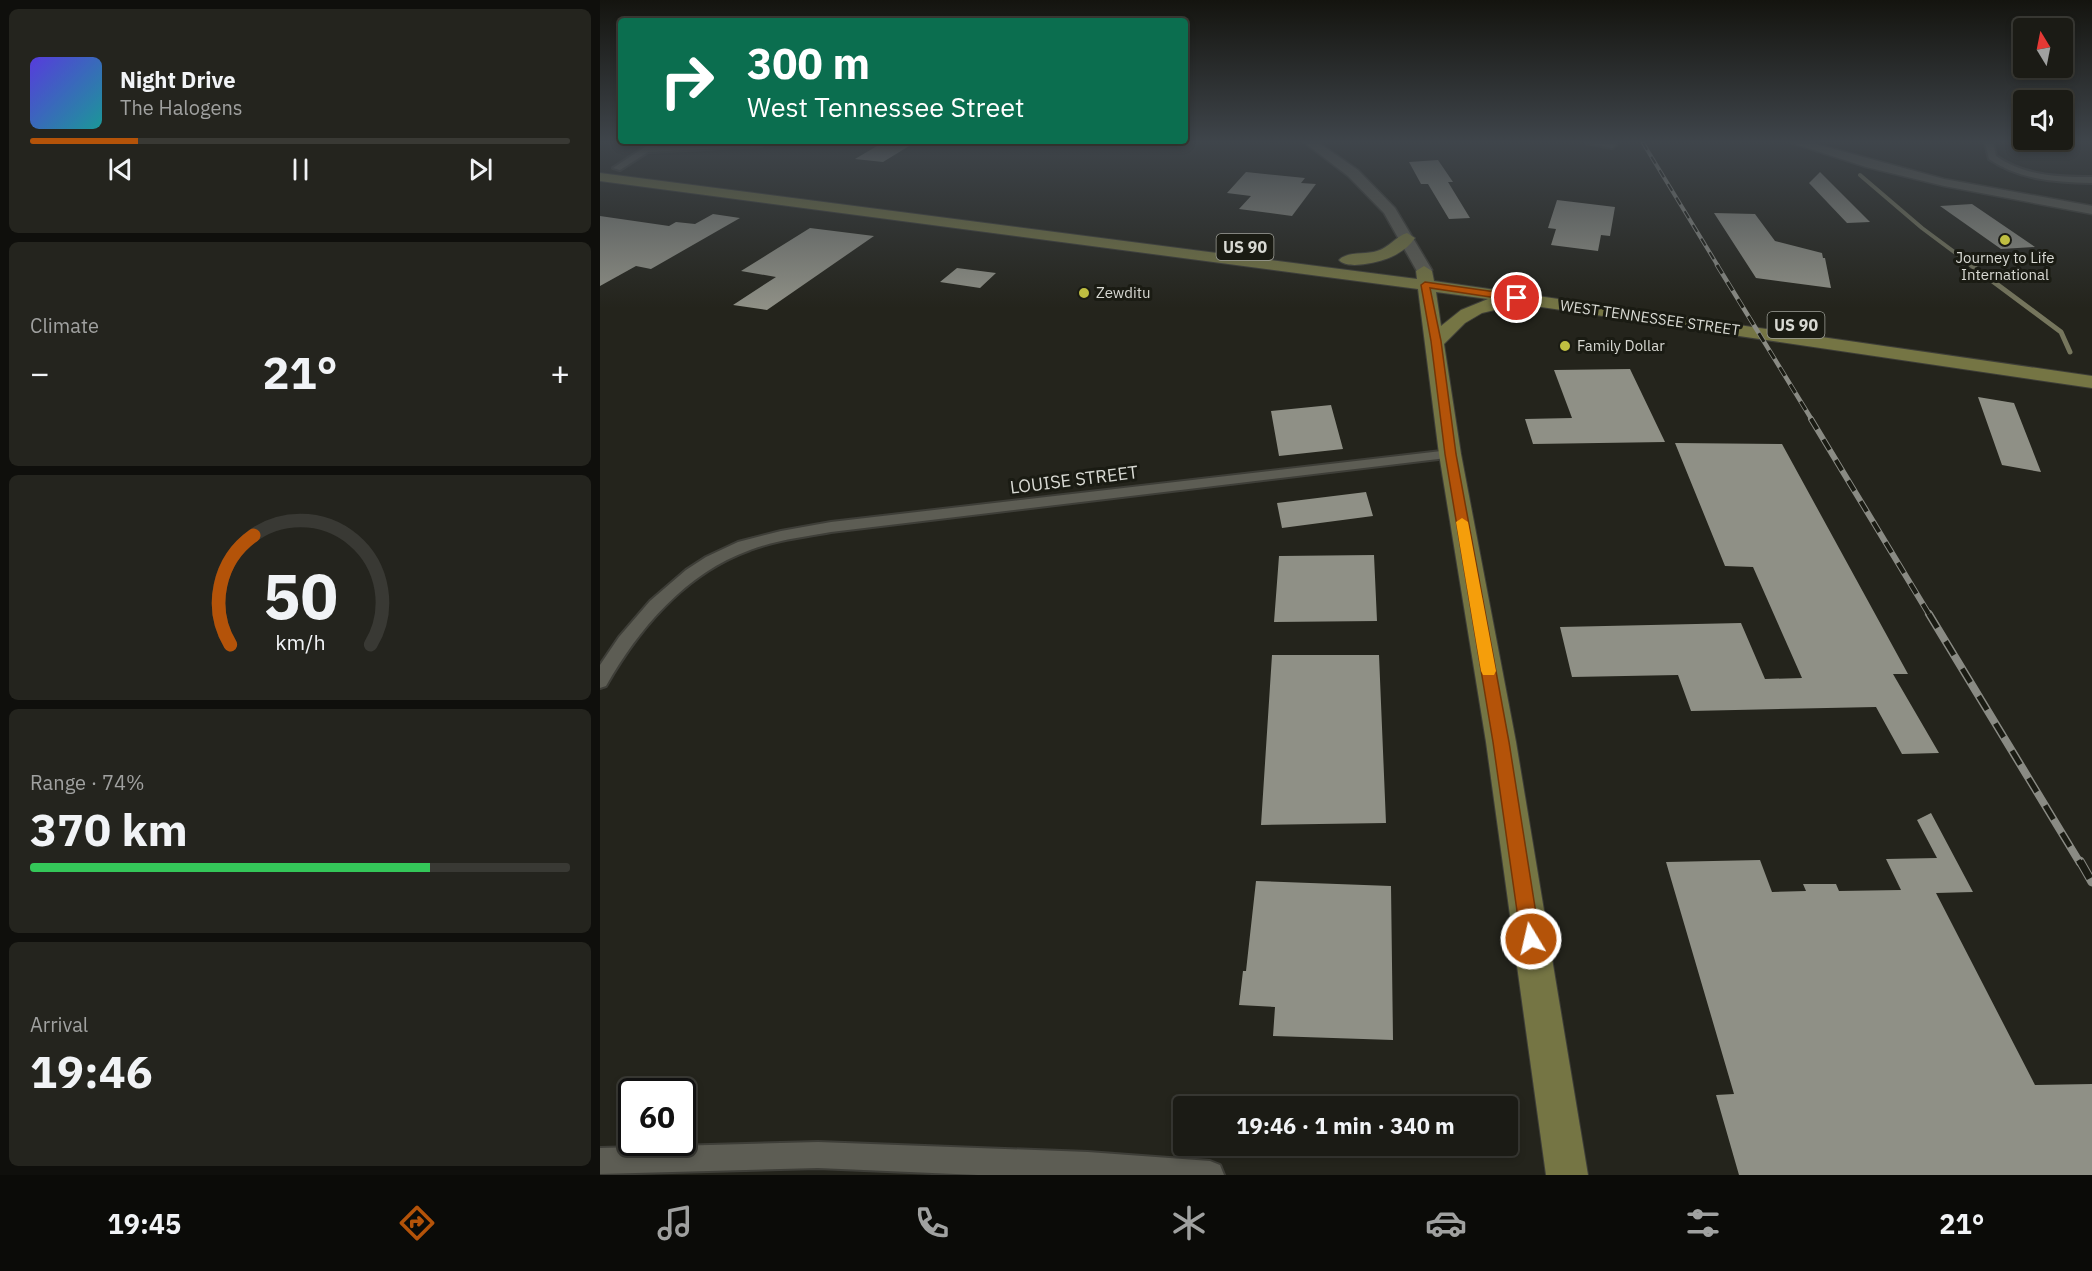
<!DOCTYPE html>
<html lang="en">
<head>
<meta charset="utf-8">
<style>
  :root { --surface:#1b1b15; --page:#24241e; --text:#f1f3f6; --muted:#a0a1a0; --line:#393934; --accent:#b45309 }
  body { margin:0; font-family:"IBM Plex Sans",sans-serif; background:var(--page); color:var(--text); height:100vh; display:flex; flex-direction:column; font-size:22px; white-space:nowrap }
  * { box-sizing:border-box; margin:0 }
  p { font-size:20px; color:var(--muted) }
  .icon { flex:none; width:33px; height:33px; fill:none; stroke:currentColor; stroke-width:2; stroke-linecap:round; stroke-linejoin:round }
  .map { position:relative; flex:1; overflow:hidden }
  .side { display:flex; flex-direction:column; gap:9px; padding:9px; background:#0f0f0c; width:600px }
  .side>* { flex:none }
  .guide { position:absolute; left:18px; top:18px; width:570px; height:126px; border-radius:6px; box-shadow:0 3px 9px #0003,0 0 0 2px var(--line); background:#0b6e4f; color:#fff; overflow:hidden }
  .needle { width:39px; rotate:350deg }
  .controls { position:absolute; left:1413px; top:18px; display:grid; gap:12px }
  .controls a { display:grid; place-items:center; width:60px; height:60px; border-radius:6px; background:var(--surface); box-shadow:0 3px 9px #0003,0 0 0 2px var(--line); font-size:30px }
  .speed { position:absolute; left:18px; top:1078px; display:flex; gap:12px; font-size:30px; font-weight:700; text-align:center }
  .speed>* { display:grid; place-content:center; width:78px; height:78px; border-radius:50%; background:var(--surface); box-shadow:0 3px 9px #0003,0 0 0 2px var(--line); line-height:1 }
  .speed .limit { border:3px solid #111; border-radius:9px; background:#fff; color:#111 }
  .pin { position:absolute; display:grid; place-items:center; width:51px; height:51px; color:#fff; margin:-26px; border:3px solid #fff; border-radius:50%; box-shadow:0 2px 6px #0007 }
  .me { position:absolute; width:66px; margin:-33px; rotate:351deg; stroke-linejoin:round; filter:drop-shadow(0 0 4px #0008) }
  .turn { display:flex; align-items:center; gap:21px; height:126px; padding:0 30px; font-size:27px }
  .turn .icon { width:78px; height:78px; stroke-width:2.5 }
  .turn b { display:block; font-size:42px; line-height:51px }
  .big { font-size:45px; font-weight:800; line-height:1.1 }
  .side .card { flex:1; display:flex; flex-direction:column; justify-content:center; gap:9px; min-width:0; padding:0 21px; border-radius:9px; background:var(--page) }
  .side .dial { align-items:center; gap:0 }
  .dial svg { height:156px; overflow:visible; fill:none; stroke:var(--line); stroke-width:7; stroke-linecap:round; text-anchor:middle }
  .dial text { fill:var(--text); stroke:none }
  .song { display:flex; align-items:center; gap:18px }
  .cover { width:72px; height:72px; border-radius:9px; background:linear-gradient(135deg,hsl(250 70% 55%),hsl(180 70% 35%)) }
  .played { height:6px; border-radius:3px; background:linear-gradient(90deg,var(--accent) 20%,var(--line) 20%) }
  .keys { display:flex; justify-content:space-around; direction:ltr }
  .heat { display:flex; justify-content:space-between; align-items:center; font-size:33px; direction:ltr }
  .charge { height:9px; border-radius:4px; background:linear-gradient(90deg,#34c759 74%,var(--line) 0) }
  .trip { position:absolute; left:573px; top:1096px; width:345px; height:60px; border-radius:6px; background:var(--surface); box-shadow:0 3px 9px #0003,0 0 0 2px var(--line); font-weight:800; line-height:60px; text-align:center }
  .menu { display:flex; height:96px; justify-content:space-around; align-items:center; background:#0b0b08; color:var(--muted) }
  .menu .icon { width:42px; height:42px }
  .menu .current { color:var(--accent) }
  .menu b { font-size:27px; color:var(--text) }
  main { display:flex; flex:1; min-height:0 }
  .map>svg:first-child { display:block }
</style>
</head>
<body>
<main>
<section class="side">
<div class="card">
<div class="song"><i class="cover"></i><div><b>Night Drive</b><p>The Halogens</p></div></div>
<div class="played"></div>
<div class="keys"><svg class="icon" aria-label="previous" viewBox="0 0 24 24"><path d="M18 5L8 12l10 7zM5 5v14"/></svg><svg class="icon" aria-label="pause" viewBox="0 0 24 24"><path d="M8 5v14M16 5v14"/></svg><svg class="icon" aria-label="next" viewBox="0 0 24 24"><path d="M6 5l10 7-10 7zM19 5v14"/></svg></div>
</div>
<div class="card"><p>Climate</p>
<div class="heat"><a>−</a><b class="big">21°</b><a>+</a></div>
</div>
<div class="card dial"><svg viewBox="0 0 100 80">
<path d="M14 69A42 42 0 1 1 86 69"/>
<path d="M14 69A42 42 0 0 1 26 13" stroke="#b45309"/>
<text x="50" y="56" font-size="32" font-weight="700">50</text>
<text x="50" y="72" font-size="11">km/h</text>
</svg></div>
<div class="card"><p>Range · 74%</p><b class="big">370 km</b><div class="charge"></div></div>
<div class="card"><p>Arrival</p><b class="big">19:46</b></div>
</section>
<div class="map">
<svg width="1492" height="1175" viewBox="0 0 1492 1175">
  <rect width="100%" height="100%" fill="#24241c"/>
  <g fill="none" stroke-linecap="round" stroke-linejoin="round">
    <path stroke="#76765d" stroke-width="4" d="M1260 175 1322 228 1373 266"/>
    <path stroke="#76765d" stroke-width="5" d="M1371 265 1461 332 1470 352"/>
  </g>
  <path fill="#8f9086" d="M282 143H314L283 162 255 159Z
    M838 160 853 182H848L870 218 849 219 828 184H821L809 162Z
    M646 172 705 178 701 183 716 184 692 216 639 209 651 196 627 193Z
    M1220 172 1270 222 1247 223 1209 183Z
    M957 200 1015 207 1010 236 1001 235 998 251 951 245 956 229 948 228Z
    M1372 204 1435 247 1401 249 1340 206Z
    M1114 213 1155 214 1175 241 1222 253 1223 258H1225L1231 288 1156 278Z
    M113 214 140 218 51 269 36 266 0 286V216L69 226 76 222 95 224Z
    M210 228 274 236 167 310 133 305 176 277 141 271Z
    M357 268 396 273 380 288 340 282Z
    M1030 369 1065 442 933 444 925 419 972 418 954 370Z
    M1378 397 1414 403 1441 472 1402 465Z
    M731 405 743 449 679 456 671 411Z
    M1075 443 1182 444 1308 674H1293L1339 753 1302 754 1276 707 1091 711 1078 675 972 677 960 627 1141 623 1165 679 1202 678 1153 567 1125 566Z
    M766 492 773 516 682 528 677 503Z
    M774 555 777 621 674 622 679 556Z
    M672 655H779L786 823 661 825Z
    M1331 813 1373 892 1336 893 1435 1085 1492 1084V1175H1139L1116 1095 1134 1094 1066 862 1160 860 1172 892 1206 891 1203 884H1236L1239 891 1301 890 1286 859 1337 858 1317 820Z
    M656 881 791 886 793 1040 673 1036 675 1007 639 1005 643 971H646Z"/>
  <g fill="none" stroke-linecap="round" stroke-linejoin="round">
    <g stroke="#3e3e38" stroke-width="4">
      <path id="street" d="M51 143H57V147L166 143 162 146 48 152 20 170 13 168Z
        M986 143H1015L1016 145 1012 148Z
        M1385 143H1393L1396 156C1425 176 1458 177 1492 177V183C1455 182 1420 180 1389 159Z
        M850 450 855 451 857 454 855 457 231 532C204 537 176 540 150 550 86 573 39 628 6 686L0 688V665L19 637 50 601 86 570 106 557 138 542 181 531 231 522Z
        M218 1142 488 1152 610 1161 620 1165 624 1175H378L218 1168 0 1174V1148Z"/>
    </g>
    <g stroke="#3e3e38" stroke-width="3">
      <path id="secondary" d="M705 143H719L758 170 795 208 832 270 830 273H818L784 213 748 176Z
        M1192 143H1212L1344 179 1492 206V214L1344 186 1266 167Z"/>
    </g>
    <g stroke="#3e3e38" stroke-width="2">
      <path id="primary" d="M0 173 817 279 816 271 824 266 832 271 834 281 1492 376V388L914 303 912 306 882 313 865 323 844 344 861 454 916 742 988 1175H946L886 742 839 454 818 289 0 181ZM836 292 888 299 861 310 841 326Z
        M807 233 815 238C810 245 804 250 797 254 786 261 748 271 739 260 747 251 766 255 777 251 789 248 796 236 807 233Z"/>
    </g>
    <use href="#street" fill="#5d5d54" fill-rule="evenodd"/>
    <use href="#secondary" fill="#5d5d54" fill-rule="evenodd"/>
    <use href="#primary" fill="#757544" fill-rule="evenodd"/>
    <g stroke="#8a8b84" stroke-width="4">
      <path id="rail-far4" d="M1043 143 1118 266"/>
    </g>
    <g stroke="#8a8b84" stroke-width="4.5">
      <path id="rail-far3" d="M1117 265 1212 420"/>
    </g>
    <g stroke="#8a8b84" stroke-width="6">
      <path id="rail-far2" d="M1211 419 1330 616"/>
    </g>
    <g stroke="#8a8b84" stroke-width="8">
      <path id="rail-far1" d="M1329 614 1480 863"/>
    </g>
    <g stroke="#8a8b84" stroke-width="9">
      <path id="rail" d="M1480 861 1492 882"/>
    </g>
    <use href="#rail-far4" stroke="#1a1b13" stroke-width="2" stroke-dasharray="8" stroke-linecap="butt"/>
    <use href="#rail-far3" stroke="#1a1b13" stroke-width="3" stroke-dasharray="10" stroke-linecap="butt"/>
    <use href="#rail-far2" stroke="#1a1b13" stroke-width="4" stroke-dasharray="12" stroke-linecap="butt"/>
    <use href="#rail-far1" stroke="#1a1b13" stroke-width="5" stroke-dasharray="16" stroke-linecap="butt"/>
    <use href="#rail" stroke="#1a1b13" stroke-width="7" stroke-dasharray="20" stroke-linecap="butt"/>
  </g>
  <linearGradient id="sky" x2="0" y2="1"><stop stop-color="#14140f"/><stop offset="0.46" stop-color="#3f454b"/><stop offset="1" stop-color="#3f454b" stop-opacity="0"/></linearGradient>
  <rect width="1492" height="308" fill="url(#sky)"/>
  <path fill="#b45309" stroke="#753606" stroke-width="1.5" d="M825 282 917 295 922 298 917 301 830 288 841 341 856 454 909 742 940 939 938 945 931 948 924 945 921 939 893 742 845 454 831 341 821 285Z"/>
  <path fill="#f59e0b" d="M862 518 868 522 896 671 894 675H883L881 671 856 522Z"/>
  <g fill="#bfbe41" stroke="#1a1b13" stroke-width="2">
    <circle cx="1405" cy="240" r="6"/>
    <circle cx="484" cy="293" r="6"/>
    <circle cx="965" cy="346" r="6"/>
  </g>
  <g text-anchor="middle" stroke-width="6" stroke-linejoin="round" paint-order="stroke">
    <g font-size="15" fill="#d8d9d3" stroke="#1a1b13" text-anchor="start">
      <text x="1405" y="263" text-anchor="middle">Journey to Life<tspan x="1405" dy="17">International</tspan></text>
      <text x="496" y="298">Zewditu</text>
      <text x="977" y="351">Family Dollar</text>
    </g>
    <g font-size="15" fill="#d8d9d3" stroke="#1a1b13">
      <text transform="translate(1050 318) rotate(8)" y="5">WEST TENNESSEE STREET</text>
    </g>
    <g fill="#1a1b13" stroke="#9fa099" stroke-width="1.5">
      <rect x="616.5" y="234" width="57" height="26" rx="4.5"/>
      <rect x="1167.5" y="312" width="57" height="26" rx="4.5"/>
    </g>
    <g font-size="16" font-weight="bold" fill="#d8d9d3">
      <text x="645" y="253">US 90</text>
      <text x="1196" y="331">US 90</text>
    </g>
    <g font-size="18" fill="#d8d9d3" stroke="#1a1b13">
      <text transform="translate(474 480) rotate(-7)" y="6">LOUISE STREET</text>
    </g>
  </g>
</svg>
<div class="controls">
<a><svg class="needle" viewBox="-14 -14 28 28"><path d="M0-13l5 13h-10z" fill="#e53935"/><path d="M0 13l5-13h-10z" fill="#a0a1a0"/></svg></a>
<a><svg class="icon" aria-label="sound" viewBox="0 0 24 24"><path d="M4 9h4l5-4v14l-5-4H4zM17 9q2 3 0 6"/></svg></a>
</div>
<div class="speed"><div class="limit">60</div></div>
<div class="pin" style="left:917px;top:298px;background:#d93025"><svg class="icon" aria-label="arrive" viewBox="0 0 24 24"><path d="M6 21V4h12l-3 4 3 4H6"/></svg></div>
<svg class="me" style="left:931px;top:939px" viewBox="-20 -20 40 40"><circle r="17" fill="#b45309" stroke="#fff" stroke-width="3"/><path d="M0-11L8 9 0 5-8 9z" fill="#fff"/></svg>
<div class="trip">19:46 · 1 min · 340 m</div>
<div class="guide">
<div class="turn"><svg class="icon" aria-label="right" viewBox="0 0 24 24"><path d="M7 20v-9h11M14 6l5 5-5 5"/></svg><div><b>300 m</b>West Tennessee Street</div></div>
</div>
</div>
</main>
<nav class="menu">
<b>19:45</b>
<svg class="icon current" aria-label="directions" viewBox="0 0 24 24"><path d="M12 3l9 9-9 9-9-9zM9 14v-3h6M13 9l2 2-2 2"/></svg>
<svg class="icon" aria-label="music" viewBox="0 0 24 24"><path d="M9 18V5l10-2v13"/><circle cx="6" cy="18" r="3"/><circle cx="16" cy="16" r="3"/></svg>
<svg class="icon" aria-label="phone" viewBox="0 0 24 24"><path d="M5 4h4l2 5-3 2q2 4 5 5l2-3 5 2v4C11 20 4 13 5 4z"/></svg>
<svg class="icon" aria-label="climate" viewBox="0 0 24 24"><path d="M12 3v18M4 7l16 10M4 17L20 7"/></svg>
<svg class="icon" aria-label="car" viewBox="0 0 24 24"><path d="M5 17H2v-5l4-1 3-4h7l3 4 3 1v5h-3M9 17h6M6 11h13"/><circle cx="7" cy="17" r="2"/><circle cx="17" cy="17" r="2"/></svg>
<svg class="icon" aria-label="filters" viewBox="0 0 24 24"><path d="M4 7h16M4 17h16"/><circle cx="9" cy="7" r="2"/><circle cx="15" cy="17" r="2"/></svg>
<b>21°</b>
</nav>
</body>
</html>
